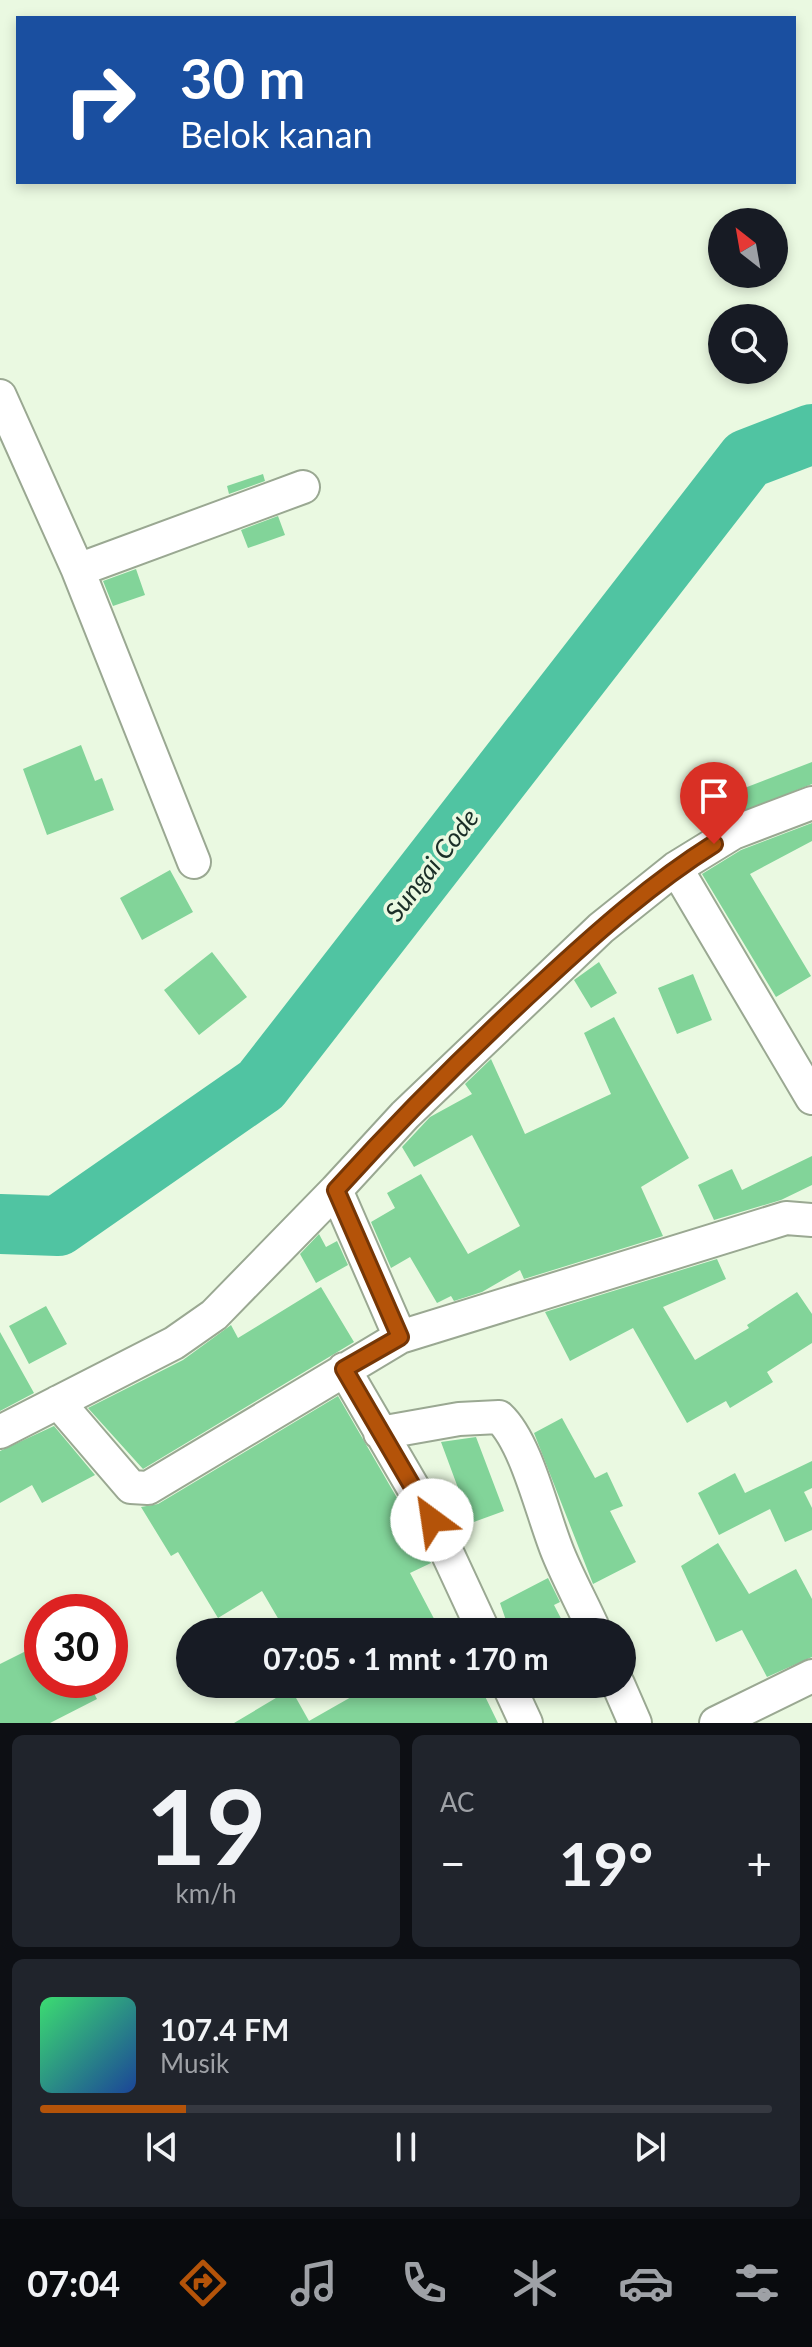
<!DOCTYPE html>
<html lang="id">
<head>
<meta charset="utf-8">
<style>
  :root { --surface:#171b24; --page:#20242c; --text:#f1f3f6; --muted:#9ea1a6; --line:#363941; --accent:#b45309 }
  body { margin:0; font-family:Lato,sans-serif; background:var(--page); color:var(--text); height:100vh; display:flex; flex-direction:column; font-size:30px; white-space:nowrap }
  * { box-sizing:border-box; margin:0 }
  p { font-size:26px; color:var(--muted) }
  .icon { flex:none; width:44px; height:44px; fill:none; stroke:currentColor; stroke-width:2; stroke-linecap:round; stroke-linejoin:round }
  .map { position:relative; height:1723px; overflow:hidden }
  .sheet { display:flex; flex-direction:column; gap:12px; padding:12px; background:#0d0f14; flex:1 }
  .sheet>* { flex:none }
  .guide { position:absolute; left:16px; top:16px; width:780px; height:168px; border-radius:0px; box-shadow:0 4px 12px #0003; background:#1a4fa0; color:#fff; overflow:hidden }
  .needle { width:52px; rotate:329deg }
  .fabs { position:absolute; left:708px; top:208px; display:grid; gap:16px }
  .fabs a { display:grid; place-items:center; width:80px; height:80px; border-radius:50%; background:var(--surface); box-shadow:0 4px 12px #0003; font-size:40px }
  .speed { position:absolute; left:24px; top:1594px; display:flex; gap:16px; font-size:40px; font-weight:700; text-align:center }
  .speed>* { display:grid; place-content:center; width:104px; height:104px; border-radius:50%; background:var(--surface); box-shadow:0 4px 12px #0003; line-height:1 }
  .speed .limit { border:12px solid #d22; background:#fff; color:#111 }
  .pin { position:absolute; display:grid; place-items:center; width:68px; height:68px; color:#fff; margin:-82px -34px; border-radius:50% 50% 50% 0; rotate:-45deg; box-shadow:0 0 8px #0007 }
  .pin .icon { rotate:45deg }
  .me { position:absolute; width:88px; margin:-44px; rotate:329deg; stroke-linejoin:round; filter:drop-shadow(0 0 6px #0008) }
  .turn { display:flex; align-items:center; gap:28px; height:168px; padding:0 32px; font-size:36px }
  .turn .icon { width:104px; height:104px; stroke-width:2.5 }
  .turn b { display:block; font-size:56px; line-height:68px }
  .big { font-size:60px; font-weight:700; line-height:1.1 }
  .sheet .widget { flex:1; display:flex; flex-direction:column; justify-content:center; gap:12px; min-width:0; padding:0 28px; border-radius:12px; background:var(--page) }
  .sheet .dial { align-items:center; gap:0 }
  .dial b { font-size:104px; line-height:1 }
  .song { display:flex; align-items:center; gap:24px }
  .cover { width:96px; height:96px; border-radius:12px; background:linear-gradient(135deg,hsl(140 70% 55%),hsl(220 70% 35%)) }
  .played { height:8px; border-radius:4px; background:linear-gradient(90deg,var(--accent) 20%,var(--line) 20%) }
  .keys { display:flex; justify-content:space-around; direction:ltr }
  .heat { display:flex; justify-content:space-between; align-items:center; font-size:44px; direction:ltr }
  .sheet .tiles { flex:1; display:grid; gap:12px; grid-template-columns:1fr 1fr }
  .widget:last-child { grid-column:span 2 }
  .trip { position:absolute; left:176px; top:1618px; width:460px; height:80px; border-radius:40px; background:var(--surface); box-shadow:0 4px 12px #0003; font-weight:700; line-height:80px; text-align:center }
  .tab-bar { display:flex; height:128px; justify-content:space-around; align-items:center; background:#090b0e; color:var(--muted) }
  .tab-bar .icon { width:56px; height:56px }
  .tab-bar .current { color:var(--accent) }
  .tab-bar b { font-size:36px; color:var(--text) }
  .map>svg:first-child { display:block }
</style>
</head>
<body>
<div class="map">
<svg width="812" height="1723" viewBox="0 0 812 1723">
  <rect width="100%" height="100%" fill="#eaf9e1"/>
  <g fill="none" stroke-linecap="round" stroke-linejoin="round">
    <path stroke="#50c4a2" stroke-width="60" d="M0 1224 58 1226 261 1085 747 459 812 434"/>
  </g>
  <path fill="#82d499" d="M263 474 265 481 229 494 227 486Z
    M278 516 285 535 248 548 241 530Z
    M136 569 145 595 113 606 103 581Z
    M81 745 95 781 102 778 114 810 47 835 23 769Z
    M812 762V784L712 824 703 804Z
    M812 823V841L750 874 811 976 776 997 702 874 741 850Z
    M170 870 193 912 142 940 120 898Z
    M212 952 247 997 199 1035 164 990Z
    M599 962 617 993 591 1008 574 980Z
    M693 974 712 1020 677 1034 658 988Z
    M614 1017 689 1158 641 1187 663 1236 524 1279 520 1270 482 1292 454 1301 451 1296 437 1303 410 1257 391 1268 371 1222 395 1208 387 1193 421 1174 468 1254 520 1226 472 1135 414 1167 402 1147 430 1117 472 1094 465 1084 491 1059 525 1134 611 1094 584 1033Z
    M812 1156V1185L781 1200 714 1220 698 1185 732 1169 742 1190Z
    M319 1234 326 1247 337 1241 348 1265 316 1283 300 1254Z
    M717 1259 726 1279 663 1307 695 1360 749 1328 747 1325 797 1292 812 1314V1343L767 1372 773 1382 730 1408 726 1401 687 1423 633 1328 570 1361 545 1312Z
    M321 1287 354 1342 143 1469 88 1408 183 1360 231 1325 238 1338Z
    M46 1306 67 1344 29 1364 9 1326Z
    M0 1332 34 1393 0 1411Z
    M338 1396 415 1529 431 1563 410 1573 441 1632H286L262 1591 218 1618 178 1552 171 1556 141 1507 158 1504Z
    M562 1418 595 1478 607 1472 623 1506 610 1511 636 1562 593 1584 534 1433Z
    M54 1426 95 1475 42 1503 32 1485 0 1503V1451Z
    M476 1437 504 1511 471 1523 441 1442Z
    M812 1461V1488L804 1492 812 1508V1530L785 1542 770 1509 719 1535 698 1493 735 1473 745 1493Z
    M718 1543 749 1594 796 1569 812 1599V1657L767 1677 742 1630 716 1642 681 1566Z
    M548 1578 560 1602 554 1605 568 1632H510L500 1603Z
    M42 1643V1680H87L97 1699 50 1723H0V1664Z
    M374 1684H479L498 1723H234L291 1689 309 1721Z"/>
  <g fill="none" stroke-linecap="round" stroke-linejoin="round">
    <g stroke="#9aa892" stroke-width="36">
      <path id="minor" d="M0 396 78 570 194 862
        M78 570 303 487
        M676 868 812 1098
        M400 1337 336 1190 405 1115 601 928 676 868 733 833 812 803
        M344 1369 432 1520 484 1632
        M58 1402 131 1487 148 1488 400 1337 786 1218 812 1220
        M0 1432 174 1343 214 1315 336 1190
        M380 1433 459 1419 499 1417C527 1443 542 1514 558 1553 569 1580 583 1605 595 1632
        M508 1684 526 1723
        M618 1684 635 1723
        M716 1723 812 1676"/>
    </g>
    <use href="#minor" stroke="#fff" stroke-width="32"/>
  </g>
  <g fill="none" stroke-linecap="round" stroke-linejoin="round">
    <g stroke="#753606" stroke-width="20">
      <path id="route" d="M432 1520 344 1369 400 1337 336 1190C402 1117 471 1048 543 982 597 932 652 883 714 844"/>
    </g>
    <use href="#route" stroke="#b45309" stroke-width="14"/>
  </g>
  <g text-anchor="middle" stroke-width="7" stroke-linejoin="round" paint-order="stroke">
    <g font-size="26" font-style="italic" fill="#1a2e27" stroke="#eaf9e1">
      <text transform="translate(432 865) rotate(-52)" y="9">Sungai Code</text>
    </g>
  </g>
</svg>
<div class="fabs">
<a><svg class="needle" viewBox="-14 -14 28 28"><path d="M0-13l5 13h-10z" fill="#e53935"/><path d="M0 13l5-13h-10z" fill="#9ea1a6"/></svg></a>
<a><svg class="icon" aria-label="search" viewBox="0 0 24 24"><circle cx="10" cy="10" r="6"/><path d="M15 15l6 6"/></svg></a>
</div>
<div class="speed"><div class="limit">30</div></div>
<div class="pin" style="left:714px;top:844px;background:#d93025"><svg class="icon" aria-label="arrive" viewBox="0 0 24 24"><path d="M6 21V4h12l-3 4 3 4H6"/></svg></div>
<svg class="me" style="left:432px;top:1520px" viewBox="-20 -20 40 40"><circle r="19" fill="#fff"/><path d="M0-13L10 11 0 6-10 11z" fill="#b45309"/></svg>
<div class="trip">07:05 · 1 mnt · 170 m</div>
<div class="guide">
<div class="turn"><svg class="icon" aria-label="right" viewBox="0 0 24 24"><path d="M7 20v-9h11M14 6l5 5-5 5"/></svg><div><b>30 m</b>Belok kanan</div></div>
</div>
</div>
<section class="sheet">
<div class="tiles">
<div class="widget dial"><b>19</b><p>km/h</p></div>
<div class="widget"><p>AC</p>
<div class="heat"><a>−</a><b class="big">19°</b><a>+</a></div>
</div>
<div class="widget">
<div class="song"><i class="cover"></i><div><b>107.4 FM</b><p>Musik</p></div></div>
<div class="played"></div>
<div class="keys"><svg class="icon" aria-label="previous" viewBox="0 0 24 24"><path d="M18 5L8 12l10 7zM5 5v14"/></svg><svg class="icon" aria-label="pause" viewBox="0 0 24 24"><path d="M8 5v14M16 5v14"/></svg><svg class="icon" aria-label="next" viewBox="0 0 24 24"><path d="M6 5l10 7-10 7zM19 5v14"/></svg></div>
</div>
</div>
</section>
<nav class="tab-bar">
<b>07:04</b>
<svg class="icon current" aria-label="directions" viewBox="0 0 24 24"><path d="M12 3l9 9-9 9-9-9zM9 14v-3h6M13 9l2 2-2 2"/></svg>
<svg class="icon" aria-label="music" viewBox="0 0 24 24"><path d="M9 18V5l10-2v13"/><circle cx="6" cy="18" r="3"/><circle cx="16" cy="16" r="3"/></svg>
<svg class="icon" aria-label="phone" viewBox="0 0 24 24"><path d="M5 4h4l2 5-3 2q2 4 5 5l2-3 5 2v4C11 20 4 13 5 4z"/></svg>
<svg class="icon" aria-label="climate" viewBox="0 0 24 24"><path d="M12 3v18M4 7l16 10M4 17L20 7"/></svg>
<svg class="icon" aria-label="car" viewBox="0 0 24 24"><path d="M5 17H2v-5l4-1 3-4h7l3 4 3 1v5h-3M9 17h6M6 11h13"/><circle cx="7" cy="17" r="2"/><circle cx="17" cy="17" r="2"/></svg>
<svg class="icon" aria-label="filters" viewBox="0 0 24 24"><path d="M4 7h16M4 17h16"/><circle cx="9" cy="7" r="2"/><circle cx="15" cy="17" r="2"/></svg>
</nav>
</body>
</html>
